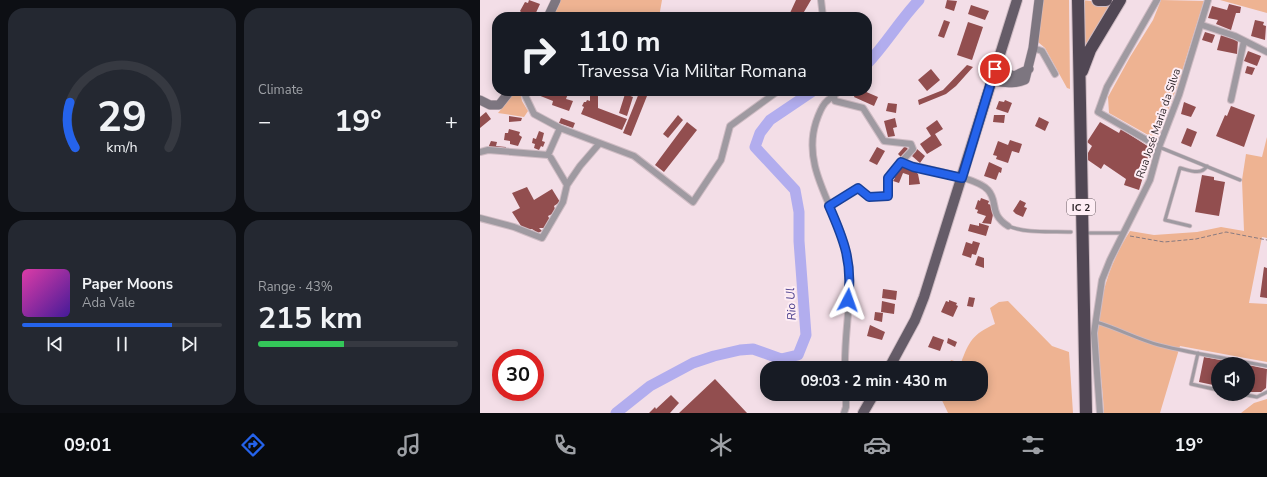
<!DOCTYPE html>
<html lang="en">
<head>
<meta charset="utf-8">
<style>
  :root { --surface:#171b24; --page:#242831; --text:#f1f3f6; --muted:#9ea1a6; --line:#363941; --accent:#2563eb }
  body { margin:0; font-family:"Nunito Sans",sans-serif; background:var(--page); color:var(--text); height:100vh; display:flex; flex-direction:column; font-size:15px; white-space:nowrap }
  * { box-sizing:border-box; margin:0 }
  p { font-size:13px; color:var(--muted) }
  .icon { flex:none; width:22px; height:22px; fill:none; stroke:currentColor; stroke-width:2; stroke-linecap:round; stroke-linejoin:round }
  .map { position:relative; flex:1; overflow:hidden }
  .details { display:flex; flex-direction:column; gap:8px; padding:8px; background:#0d0f14; width:480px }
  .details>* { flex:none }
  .top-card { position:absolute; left:12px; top:12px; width:380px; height:84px; border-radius:16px; box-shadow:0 2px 10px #0003; background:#171b24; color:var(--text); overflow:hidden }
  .tools { position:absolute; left:731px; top:357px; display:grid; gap:8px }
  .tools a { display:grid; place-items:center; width:44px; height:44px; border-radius:50%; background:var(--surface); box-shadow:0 2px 10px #0003; font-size:20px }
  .speed { position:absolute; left:12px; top:349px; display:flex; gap:8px; font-size:20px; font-weight:700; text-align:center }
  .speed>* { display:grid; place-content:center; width:52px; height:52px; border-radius:50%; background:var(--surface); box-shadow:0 2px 10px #0003; line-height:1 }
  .speed .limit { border:6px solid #d22; background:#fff; color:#111 }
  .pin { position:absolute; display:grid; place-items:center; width:34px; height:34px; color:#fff; margin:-17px; border:2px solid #fff; border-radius:50%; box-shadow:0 1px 4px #0007 }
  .me { position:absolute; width:44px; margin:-22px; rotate:4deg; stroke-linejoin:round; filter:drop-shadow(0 0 3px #0008) }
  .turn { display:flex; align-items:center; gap:14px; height:84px; padding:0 20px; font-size:18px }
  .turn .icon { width:52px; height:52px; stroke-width:2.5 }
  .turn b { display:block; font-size:28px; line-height:34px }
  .big { font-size:30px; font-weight:700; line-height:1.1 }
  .details .tile { flex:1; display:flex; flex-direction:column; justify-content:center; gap:6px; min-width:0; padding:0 14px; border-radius:16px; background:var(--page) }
  .details .dial { align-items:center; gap:0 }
  .dial svg { height:104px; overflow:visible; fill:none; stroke:var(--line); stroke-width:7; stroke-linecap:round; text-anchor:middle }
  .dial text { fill:var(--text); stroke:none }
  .song { display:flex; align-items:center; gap:12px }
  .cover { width:48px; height:48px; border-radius:6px; background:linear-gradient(135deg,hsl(320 70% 55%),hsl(260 70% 35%)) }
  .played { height:4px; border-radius:2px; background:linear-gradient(90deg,var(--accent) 75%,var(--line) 75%) }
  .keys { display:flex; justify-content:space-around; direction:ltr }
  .heat { display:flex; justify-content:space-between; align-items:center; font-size:22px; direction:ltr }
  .charge { height:6px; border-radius:3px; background:linear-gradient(90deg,#34c759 43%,var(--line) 0) }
  .details .tiles { flex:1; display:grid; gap:8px; grid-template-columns:repeat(2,1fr) }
  .trip { position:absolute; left:280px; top:361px; width:228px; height:40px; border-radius:16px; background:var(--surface); box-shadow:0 2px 10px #0003; font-weight:700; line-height:40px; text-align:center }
  .tabs { display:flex; height:64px; justify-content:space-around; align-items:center; background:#090b0e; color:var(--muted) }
  .tabs .icon { width:28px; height:28px }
  .tabs .current { color:var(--accent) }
  .tabs b { font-size:18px; color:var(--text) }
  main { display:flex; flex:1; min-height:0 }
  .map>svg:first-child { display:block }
</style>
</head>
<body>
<main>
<section class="details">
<div class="tiles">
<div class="tile dial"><svg viewBox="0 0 100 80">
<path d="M14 69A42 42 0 1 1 86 69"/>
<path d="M14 69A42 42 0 0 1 10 34" stroke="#2563eb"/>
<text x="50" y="56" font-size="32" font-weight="700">29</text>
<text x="50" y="72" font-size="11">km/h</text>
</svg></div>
<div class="tile"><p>Climate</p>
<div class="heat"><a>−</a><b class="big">19°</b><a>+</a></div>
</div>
<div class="tile">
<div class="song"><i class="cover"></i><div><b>Paper Moons</b><p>Ada Vale</p></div></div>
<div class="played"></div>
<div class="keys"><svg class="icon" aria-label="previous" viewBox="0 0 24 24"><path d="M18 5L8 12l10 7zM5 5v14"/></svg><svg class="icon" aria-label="pause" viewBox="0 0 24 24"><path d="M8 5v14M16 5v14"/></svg><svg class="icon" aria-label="next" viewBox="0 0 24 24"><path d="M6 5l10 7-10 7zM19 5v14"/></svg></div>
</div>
<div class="tile"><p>Range · 43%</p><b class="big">215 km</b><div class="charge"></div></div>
</div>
</section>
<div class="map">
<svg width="787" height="413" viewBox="0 0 787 413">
  <rect width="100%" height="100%" fill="#f3dee7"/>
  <path fill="#eeb392" d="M80 0H182L179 17H150L134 14 133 17H72Z
    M563 0H589L590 89 587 88 565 48 558 42Z
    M602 0 628 3 636 0 603 57Z
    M681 0 724 1 698 84 677 140 629 113 628 97 650 57 673 20Z
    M740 0H787V13Z
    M36 91H40L42 101 48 111 44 117 18 113Z
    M787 137V238L782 237 769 303 787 304V362L700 346 680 413H624C623 391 620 371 618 349 615 308 628 265 650 231L674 235 717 232 741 227 764 231 762 180 766 154 782 157Z
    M528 301 572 346 589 352 593 413H468L459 394H501V368H467L471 360 481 363C489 341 493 334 515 324L510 308 519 302Z
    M787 399V413H761L774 403Z"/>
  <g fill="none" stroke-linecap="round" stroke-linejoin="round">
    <path stroke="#b2adee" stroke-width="11" d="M387 64C406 44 420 20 439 0
      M136 413 170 386 213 363 234 356 260 350 273 349 301 359 318 355 326 335 319 241V212L315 190 275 147 280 133 290 120 333 91"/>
  </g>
  <path fill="#924e4f" d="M49 0 60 4 54 17H46L40 11 45 2 48 3Z
    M316 0H331L321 17 310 13Z
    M467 0 477 1 474 11 465 8Z
    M749 4 761 7 760 13H756L751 30 736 24 738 20 728 18 732 6 747 10Z
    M491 5 509 11 505 20 488 14Z
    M464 20 470 22 464 38 458 36Z
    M775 20 784 22 783 25 786 26 785 40 771 36Z
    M488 22 503 27 492 60 477 55Z
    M725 32 735 35 732 43 722 40Z
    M741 35 758 40 757 54 737 50Z
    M768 51 781 56 777 66 764 61Z
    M487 65 493 67 476 86 466 94 439 105 438 100 463 90Z
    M767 66 775 68 772 75 765 73Z
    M451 69 460 80 447 91 438 80Z
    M54 91H89L86 99 93 101 89 111 72 105 73 101 53 93Z
    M110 91H118V108L147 119 142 130 101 114 104 107 102 106 104 102H106L107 100 110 101Z
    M376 91H384L398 97 394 106 374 97Z
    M159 93 167 96 151 136 143 133Z
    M145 94 153 97 147 116 139 113Z
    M525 100 532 103 528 113 516 109 519 101 524 102Z
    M704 102 716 107 711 117 701 114Z
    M408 103 417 104 416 113 406 111Z
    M751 106 775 115 764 147 736 136 745 115 747 116Z
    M6 112 11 119 0 128V117Z
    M198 115 203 120 188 138 183 134Z
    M514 115H525L524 123 513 122Z
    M29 116 42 118 41 121 29 122Z
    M559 117 569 122 565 131 555 126Z
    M81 118 95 123 93 128 79 123Z
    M415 118 417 127 413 128 415 136 408 137 404 121Z
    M457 120 463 129 455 134 462 145 447 154 440 144 451 136 446 128Z
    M207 122 217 130 184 172 175 165Z
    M620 122 639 133 641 129 669 147 670 154 659 190 644 185 646 179 624 164 621 169 605 158 612 146 607 142Z
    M707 128 717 132 711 147 701 143Z
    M29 129 40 132 39 135 42 137 38 146 30 144V141L24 140 25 133H28Z
    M59 131 64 133 62 141 65 142 63 147 61 146 59 150 54 148 55 144 52 143 53 138 56 139Z
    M530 140 542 144 539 153 532 151 528 163 516 159 517 156 513 155 518 141 528 145Z
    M11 141 17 142 16 146 26 147V150L8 148Z
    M425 146 429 150 422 158 418 154Z
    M397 147 405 151 397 165 389 161Z
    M437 149 445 156 440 163 432 156Z
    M509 162 522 168 521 173 519 172 516 180 504 176Z
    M420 166 433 169 438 174 440 184 429 185V175L423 173 419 183 413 181 415 178 411 176 415 169 419 171Z
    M722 175 734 177V180L745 182 739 216 715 212Z
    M47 187 54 200 72 189 80 202 74 206 76 212 68 216 70 220 67 225 64 228H59L62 231 58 233 52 229H43L32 212 40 208 32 193Z
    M501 198 509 201 508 204 512 205 514 210 511 224 502 223 506 216 497 213 498 210 495 209 498 200 500 201Z
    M540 200 546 203 544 207 547 208 543 217 536 214 533 211Z
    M499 223 509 226 506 236 488 231 490 224 499 226Z
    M493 241 500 243 496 255 492 254 491 258 482 255 486 242 492 244Z
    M498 256 504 258V268L495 265Z
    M784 267 787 268V298L780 297Z
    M403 289 417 291 416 300 402 298Z
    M489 297 495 298 493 307 487 306Z
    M469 300 477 303 476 305 478 306 473 317 461 312 466 301 469 302Z
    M402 301 415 304 414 314 401 312Z
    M395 312 403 313 402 322 394 320Z
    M390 325 405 332 402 340 387 336Z
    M453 336 464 340 460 351 448 347Z
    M468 338 477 342 475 347 467 343Z
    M724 357 757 363V364H738V386L719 382Z
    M768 365 787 369 786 388 781 392H768Z
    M235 379 267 413H199Z
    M191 395 199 403 190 413H169L175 407 176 409Z"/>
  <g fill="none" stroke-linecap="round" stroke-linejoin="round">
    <g stroke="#cebbc3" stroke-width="4.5">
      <path id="lane" d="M679 147 760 180
        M528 226C548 234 570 231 591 232
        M710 226 685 220 700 168C709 170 721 176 727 166
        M607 233H643
        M616 322C637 328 657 339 679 345 714 354 751 359 787 366
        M718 353 711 384 738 390
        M761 394 777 397 787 392"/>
    </g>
    <g stroke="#cebbc3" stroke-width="8">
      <path id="street" d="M341 0 343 17
        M677 0 627 87 618 112 679 147
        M722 25 755 36 787 52
        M553 48 562 51 575 74
        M43 91 54 114 80 128 154 156 213 202 241 160 250 126 298 91
        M359 91C355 96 349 98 345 103 341 108 338 116 336 122 320 172 362 213 368 261 373 297 364 332 365 368
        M354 97 355 101 383 108 404 141 431 144 433 149 421 162C440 169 496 176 508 190 519 202 508 213 528 226
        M751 100 764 41
        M0 152 8 150 68 155 80 128
        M71 158 87 185 100 166 119 144
        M349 206 378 188 389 197 408 196 409 178 421 162
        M0 218 34 227 62 238 83 202 87 185
        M364 413 366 407V394
        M620 413 614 333 622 280 630 260 670 180 679 147 699 95 728 0"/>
    </g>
    <g stroke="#cebbc3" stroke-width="10">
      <path id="secondary" d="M68 17 76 0
        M515 69 534 76 549 69
        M511 81C523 82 534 85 545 80L553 48 559 0
        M0 100 10 105H19L30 91"/>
    </g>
    <g stroke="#cebbc3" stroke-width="12">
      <path id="primary" d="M409 368 435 320 444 297 537 0
        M383 413 394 394"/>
    </g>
    <g stroke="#cebbc3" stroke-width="14">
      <path id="highway" d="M598 0 606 413
        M618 0H626
        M602 71 610 50 640 0"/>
    </g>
    <path stroke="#887a80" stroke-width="1" stroke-dasharray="4 2" stroke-linecap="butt" d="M650 236 684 242 716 239 746 232 787 240"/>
    <use href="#lane" stroke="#9f9aa1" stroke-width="3"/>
    <use href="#street" stroke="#9f9aa1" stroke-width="6"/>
    <use href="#secondary" stroke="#7d7680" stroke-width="9"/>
    <use href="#primary" stroke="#655c68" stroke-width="10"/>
    <use href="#highway" stroke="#514754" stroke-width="12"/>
  </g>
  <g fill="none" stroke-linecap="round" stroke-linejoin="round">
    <g stroke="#184099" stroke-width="10">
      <path id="route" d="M368 300C373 263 364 240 349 206L378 188 389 197 408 196V178L421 162 433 167 482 178 515 69"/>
    </g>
    <use href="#route" stroke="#2563eb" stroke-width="7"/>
  </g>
  <g text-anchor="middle" stroke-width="4" stroke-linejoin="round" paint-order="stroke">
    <rect fill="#feedf4" stroke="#665b60" stroke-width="1" x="587" y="199" width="28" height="16" rx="3"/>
    <g font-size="10" font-weight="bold" fill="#251d21">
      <text x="601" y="211">IC 2</text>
    </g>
    <g font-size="11" fill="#251d21" stroke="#feedf4">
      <text transform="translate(678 123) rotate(-71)" y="4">Rua José Maria da Silva</text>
    </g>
    <g font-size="12" font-style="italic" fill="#4e428f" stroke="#feedf4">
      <text transform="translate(311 304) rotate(-93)" y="4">Rio Ul</text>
    </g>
  </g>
</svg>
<div class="tools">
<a><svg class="icon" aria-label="sound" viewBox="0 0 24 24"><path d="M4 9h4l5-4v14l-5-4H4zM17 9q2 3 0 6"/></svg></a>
</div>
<div class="speed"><div class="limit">30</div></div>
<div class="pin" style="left:515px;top:69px;background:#d93025"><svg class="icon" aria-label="arrive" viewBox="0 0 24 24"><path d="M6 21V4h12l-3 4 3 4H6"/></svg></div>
<svg class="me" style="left:368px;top:300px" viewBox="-20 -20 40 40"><path d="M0-17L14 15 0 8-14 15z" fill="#2563eb" stroke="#fff" stroke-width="4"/></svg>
<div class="trip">09:03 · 2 min · 430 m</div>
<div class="top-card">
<div class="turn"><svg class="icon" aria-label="right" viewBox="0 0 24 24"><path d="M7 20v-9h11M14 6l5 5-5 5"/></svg><div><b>110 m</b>Travessa Via Militar Romana</div></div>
</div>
</div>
</main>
<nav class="tabs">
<b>09:01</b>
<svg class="icon current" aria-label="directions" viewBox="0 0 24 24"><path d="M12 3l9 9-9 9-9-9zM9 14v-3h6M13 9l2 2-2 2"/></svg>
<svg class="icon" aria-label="music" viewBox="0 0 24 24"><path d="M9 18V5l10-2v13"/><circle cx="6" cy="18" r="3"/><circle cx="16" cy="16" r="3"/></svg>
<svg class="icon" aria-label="phone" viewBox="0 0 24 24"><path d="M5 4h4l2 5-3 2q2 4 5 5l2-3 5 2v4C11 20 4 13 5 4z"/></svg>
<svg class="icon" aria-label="climate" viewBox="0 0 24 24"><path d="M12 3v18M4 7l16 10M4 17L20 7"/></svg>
<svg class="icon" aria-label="car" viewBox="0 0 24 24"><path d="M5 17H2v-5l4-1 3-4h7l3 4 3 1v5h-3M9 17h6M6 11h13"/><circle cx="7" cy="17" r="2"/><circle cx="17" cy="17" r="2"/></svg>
<svg class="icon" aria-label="filters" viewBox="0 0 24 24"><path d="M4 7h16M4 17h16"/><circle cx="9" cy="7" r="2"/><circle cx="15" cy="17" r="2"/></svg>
<b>19°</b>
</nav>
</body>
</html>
